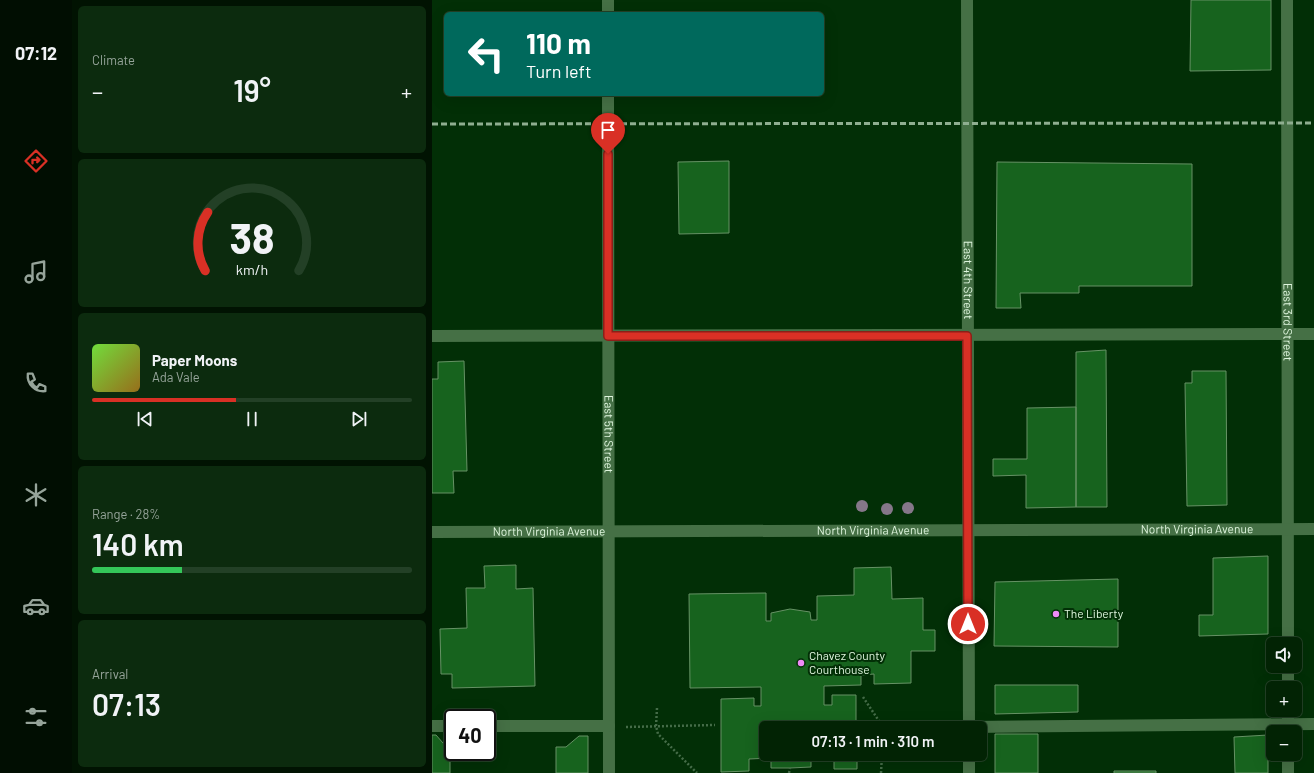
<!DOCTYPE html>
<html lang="en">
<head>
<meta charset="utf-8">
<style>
  :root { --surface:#022304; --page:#0c2b0e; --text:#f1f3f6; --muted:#96a49a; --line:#234026; --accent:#d93025 }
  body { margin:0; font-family:Barlow,sans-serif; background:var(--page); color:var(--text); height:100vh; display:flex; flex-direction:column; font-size:15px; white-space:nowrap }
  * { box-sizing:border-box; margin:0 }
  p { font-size:13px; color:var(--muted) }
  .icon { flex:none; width:22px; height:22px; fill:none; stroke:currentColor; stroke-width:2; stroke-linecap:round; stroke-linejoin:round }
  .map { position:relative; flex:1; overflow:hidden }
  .details { display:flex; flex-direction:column; gap:6px; padding:6px; background:#011302; width:360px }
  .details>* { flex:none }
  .guide { position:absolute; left:12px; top:12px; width:380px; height:84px; border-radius:6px; box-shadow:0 4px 16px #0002,0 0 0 1px var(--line); background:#00695c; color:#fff; overflow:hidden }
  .controls { position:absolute; left:834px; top:637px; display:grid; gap:8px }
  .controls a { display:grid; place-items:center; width:36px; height:36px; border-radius:6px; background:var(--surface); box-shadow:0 4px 16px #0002,0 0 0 1px var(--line); font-size:20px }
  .speed { position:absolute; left:12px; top:709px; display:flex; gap:8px; font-size:20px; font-weight:700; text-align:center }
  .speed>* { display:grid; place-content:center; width:52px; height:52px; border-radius:50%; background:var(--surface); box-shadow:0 4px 16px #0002,0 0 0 1px var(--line); line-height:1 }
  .speed .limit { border:2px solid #111; border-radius:6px; background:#fff; color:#111 }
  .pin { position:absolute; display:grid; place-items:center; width:34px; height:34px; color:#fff; margin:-41px -17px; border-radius:50% 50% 50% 0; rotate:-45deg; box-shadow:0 0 4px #0007 }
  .pin .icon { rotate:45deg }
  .me { position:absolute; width:44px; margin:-22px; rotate:0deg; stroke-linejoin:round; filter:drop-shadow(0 0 3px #0008) }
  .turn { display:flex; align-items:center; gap:14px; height:84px; padding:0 16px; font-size:18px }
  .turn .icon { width:52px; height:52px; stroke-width:2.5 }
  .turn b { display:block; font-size:28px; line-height:34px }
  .big { font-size:30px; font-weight:600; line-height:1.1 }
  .details .widget { flex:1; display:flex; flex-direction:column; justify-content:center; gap:6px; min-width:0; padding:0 14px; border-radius:6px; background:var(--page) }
  .details .dial { align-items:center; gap:0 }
  .dial svg { height:104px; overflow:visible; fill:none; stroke:var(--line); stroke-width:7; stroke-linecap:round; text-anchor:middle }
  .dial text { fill:var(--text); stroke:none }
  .song { display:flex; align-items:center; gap:12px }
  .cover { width:48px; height:48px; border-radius:6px; background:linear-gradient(135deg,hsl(100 70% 55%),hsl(40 70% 35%)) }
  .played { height:4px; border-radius:2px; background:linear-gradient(90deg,var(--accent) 45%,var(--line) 45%) }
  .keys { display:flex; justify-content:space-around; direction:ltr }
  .heat { display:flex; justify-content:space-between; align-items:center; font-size:22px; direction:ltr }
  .charge { height:6px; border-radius:3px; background:linear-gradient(90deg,#34c759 28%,var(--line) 0) }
  .trip { position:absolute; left:327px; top:721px; width:228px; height:40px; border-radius:6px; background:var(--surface); box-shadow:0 4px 16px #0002,0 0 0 1px var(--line); font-weight:600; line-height:40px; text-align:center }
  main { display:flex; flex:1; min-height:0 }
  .tab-bar { display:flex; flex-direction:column; width:72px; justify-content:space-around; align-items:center; background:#010e02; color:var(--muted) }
  .tab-bar .icon { width:28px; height:28px }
  .tab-bar .on { color:var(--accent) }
  .tab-bar b { font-size:18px; color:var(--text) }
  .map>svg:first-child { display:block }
</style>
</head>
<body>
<main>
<nav class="tab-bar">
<b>07:12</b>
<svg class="icon on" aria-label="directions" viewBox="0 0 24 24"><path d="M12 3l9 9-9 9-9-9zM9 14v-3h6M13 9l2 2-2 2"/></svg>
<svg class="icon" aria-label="music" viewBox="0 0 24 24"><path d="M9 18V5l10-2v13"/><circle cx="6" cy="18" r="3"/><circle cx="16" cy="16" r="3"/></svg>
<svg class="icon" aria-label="phone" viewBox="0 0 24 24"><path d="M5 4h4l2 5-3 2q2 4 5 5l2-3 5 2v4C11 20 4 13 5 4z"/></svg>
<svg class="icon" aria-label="climate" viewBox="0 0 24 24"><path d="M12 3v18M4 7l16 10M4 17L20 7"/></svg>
<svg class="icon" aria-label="car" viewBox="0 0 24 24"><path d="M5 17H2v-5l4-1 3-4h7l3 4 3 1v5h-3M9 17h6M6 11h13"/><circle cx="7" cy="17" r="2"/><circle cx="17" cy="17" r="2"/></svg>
<svg class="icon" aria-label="filters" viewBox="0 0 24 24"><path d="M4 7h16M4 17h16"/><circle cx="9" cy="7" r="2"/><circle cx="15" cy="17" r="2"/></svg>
</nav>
<section class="details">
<div class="widget"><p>Climate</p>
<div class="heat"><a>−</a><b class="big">19°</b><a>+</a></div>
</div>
<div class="widget dial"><svg viewBox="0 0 100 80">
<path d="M14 69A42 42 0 1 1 86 69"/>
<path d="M14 69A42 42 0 0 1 16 24" stroke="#d93025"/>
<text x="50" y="56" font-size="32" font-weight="700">38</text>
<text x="50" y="72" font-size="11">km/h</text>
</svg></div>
<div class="widget">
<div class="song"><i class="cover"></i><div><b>Paper Moons</b><p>Ada Vale</p></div></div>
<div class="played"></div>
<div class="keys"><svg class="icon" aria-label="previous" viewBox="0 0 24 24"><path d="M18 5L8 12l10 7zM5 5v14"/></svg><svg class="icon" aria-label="pause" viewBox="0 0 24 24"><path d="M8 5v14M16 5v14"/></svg><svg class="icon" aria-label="next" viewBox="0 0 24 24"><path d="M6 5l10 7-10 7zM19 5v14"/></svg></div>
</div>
<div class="widget"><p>Range · 28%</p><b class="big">140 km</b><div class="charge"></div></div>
<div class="widget"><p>Arrival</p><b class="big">07:13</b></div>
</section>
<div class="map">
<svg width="882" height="773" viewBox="0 0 882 773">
  <rect width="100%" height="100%" fill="#022f06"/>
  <path fill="#17631e" stroke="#669265" d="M759 0H839V70L758 71Z
    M297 161V233L247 234 246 162Z
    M565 162 760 164V286H647V293H588L589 308H564Z
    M674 350 675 507H644V352Z
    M32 361 35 471H21L22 493H0V379H6V362Z
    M760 371H794L795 505 755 506 753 383H760Z
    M644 407V507L594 508V475L561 476V459H595V408Z
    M836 556V634L767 636V615H781V558Z
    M84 565V589L101 588 103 686 20 688V674H9L8 629 35 628 34 588H53L52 566Z
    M459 567 460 599 491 598V630H503V651H479V683L442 684V674L429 675V685L392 686V705H400V695H424V728H334V754H425V769H402V758H379V767L358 768H339V758L317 759V771L289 772V699L322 698V706H329V687L258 688 257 594 334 593V621H339V613L358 609 378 612 379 620H385V596L422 595V568Z
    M686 579V647L562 646 563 582Z
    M563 685H646V712L563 714Z
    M563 734H606V773H563Z
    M0 735H4L18 751V773H0Z
    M836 735V773H803L802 737Z
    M147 736H156V773H124V747H134Z
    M682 771H724V773H682Z"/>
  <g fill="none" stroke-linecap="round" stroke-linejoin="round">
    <path stroke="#456c48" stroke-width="2.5" stroke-dasharray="2 2" stroke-linecap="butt" d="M431 697 451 727
      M225 708 224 726 226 734 265 773
      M194 727 283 725
      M430 727 517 725
      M357 773 358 768
      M449 773 450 754"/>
    <g stroke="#457045" stroke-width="12">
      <path d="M176 0V14"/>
      <path id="s1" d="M535 0 537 728"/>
      <path id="s2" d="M855 0 856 644"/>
      <path id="s3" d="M176 94 177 773"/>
      <path d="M0 336 882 334"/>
      <path id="s4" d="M0 532 882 529"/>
      <path d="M856 666V688"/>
      <path d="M856 710V731"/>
      <path d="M0 726H21"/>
      <path d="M55 726H177"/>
      <path d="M537 727 882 724"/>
      <path d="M537 754V773"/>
      <path d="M856 754V773"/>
    </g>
    <path stroke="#8fae90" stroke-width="3" stroke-dasharray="6 3" stroke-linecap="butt" d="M0 124 882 123"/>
  </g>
  <g fill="#857789">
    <circle cx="430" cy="506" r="6"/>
    <circle cx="476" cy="508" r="6"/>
    <circle cx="455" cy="509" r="6"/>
  </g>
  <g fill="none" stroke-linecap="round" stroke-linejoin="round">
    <g stroke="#8d1f18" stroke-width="10">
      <path id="route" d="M176 154V336H535L536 624"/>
    </g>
    <use href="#route" stroke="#d93025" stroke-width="7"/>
  </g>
  <g fill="#ef8bf7" stroke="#022f06" stroke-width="1.5">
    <circle cx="624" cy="614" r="4"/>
    <circle cx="369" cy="663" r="4"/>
  </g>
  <g text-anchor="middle" stroke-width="4" stroke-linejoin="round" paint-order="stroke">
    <g font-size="12" fill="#def5dd" stroke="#022f06">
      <text dy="4" stroke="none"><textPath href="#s1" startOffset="280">East 4th Street</textPath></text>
      <text dy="4" stroke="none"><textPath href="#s2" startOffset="322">East 3rd Street</textPath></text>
      <text dy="4" stroke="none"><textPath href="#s3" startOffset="340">East 5th Street</textPath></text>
      <text dy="4" stroke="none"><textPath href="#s4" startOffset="765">North Virginia Avenue</textPath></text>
      <text dy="4" stroke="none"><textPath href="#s4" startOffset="441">North Virginia Avenue</textPath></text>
      <text dy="4" stroke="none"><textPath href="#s4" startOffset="117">North Virginia Avenue</textPath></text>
    </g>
    <g font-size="12" fill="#def5dd" stroke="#022f06" text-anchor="start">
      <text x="632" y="618">The Liberty</text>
      <text x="377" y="660">Chavez County<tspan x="377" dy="14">Courthouse</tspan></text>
    </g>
  </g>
</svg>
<div class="controls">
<a><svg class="icon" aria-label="sound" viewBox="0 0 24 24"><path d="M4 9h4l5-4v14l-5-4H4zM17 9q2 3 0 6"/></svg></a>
<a>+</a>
<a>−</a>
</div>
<div class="speed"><div class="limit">40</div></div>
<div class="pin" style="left:176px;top:154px;background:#d93025"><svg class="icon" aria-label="arrive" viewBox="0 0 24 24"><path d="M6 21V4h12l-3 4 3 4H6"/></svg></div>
<svg class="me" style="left:536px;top:624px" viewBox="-20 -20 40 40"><circle r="17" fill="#d93025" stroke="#fff" stroke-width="3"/><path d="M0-11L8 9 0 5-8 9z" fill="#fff"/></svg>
<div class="trip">07:13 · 1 min · 310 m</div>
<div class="guide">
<div class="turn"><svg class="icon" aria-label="left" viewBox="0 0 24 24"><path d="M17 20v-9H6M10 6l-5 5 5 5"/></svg><div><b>110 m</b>Turn left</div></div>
</div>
</div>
</main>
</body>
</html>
